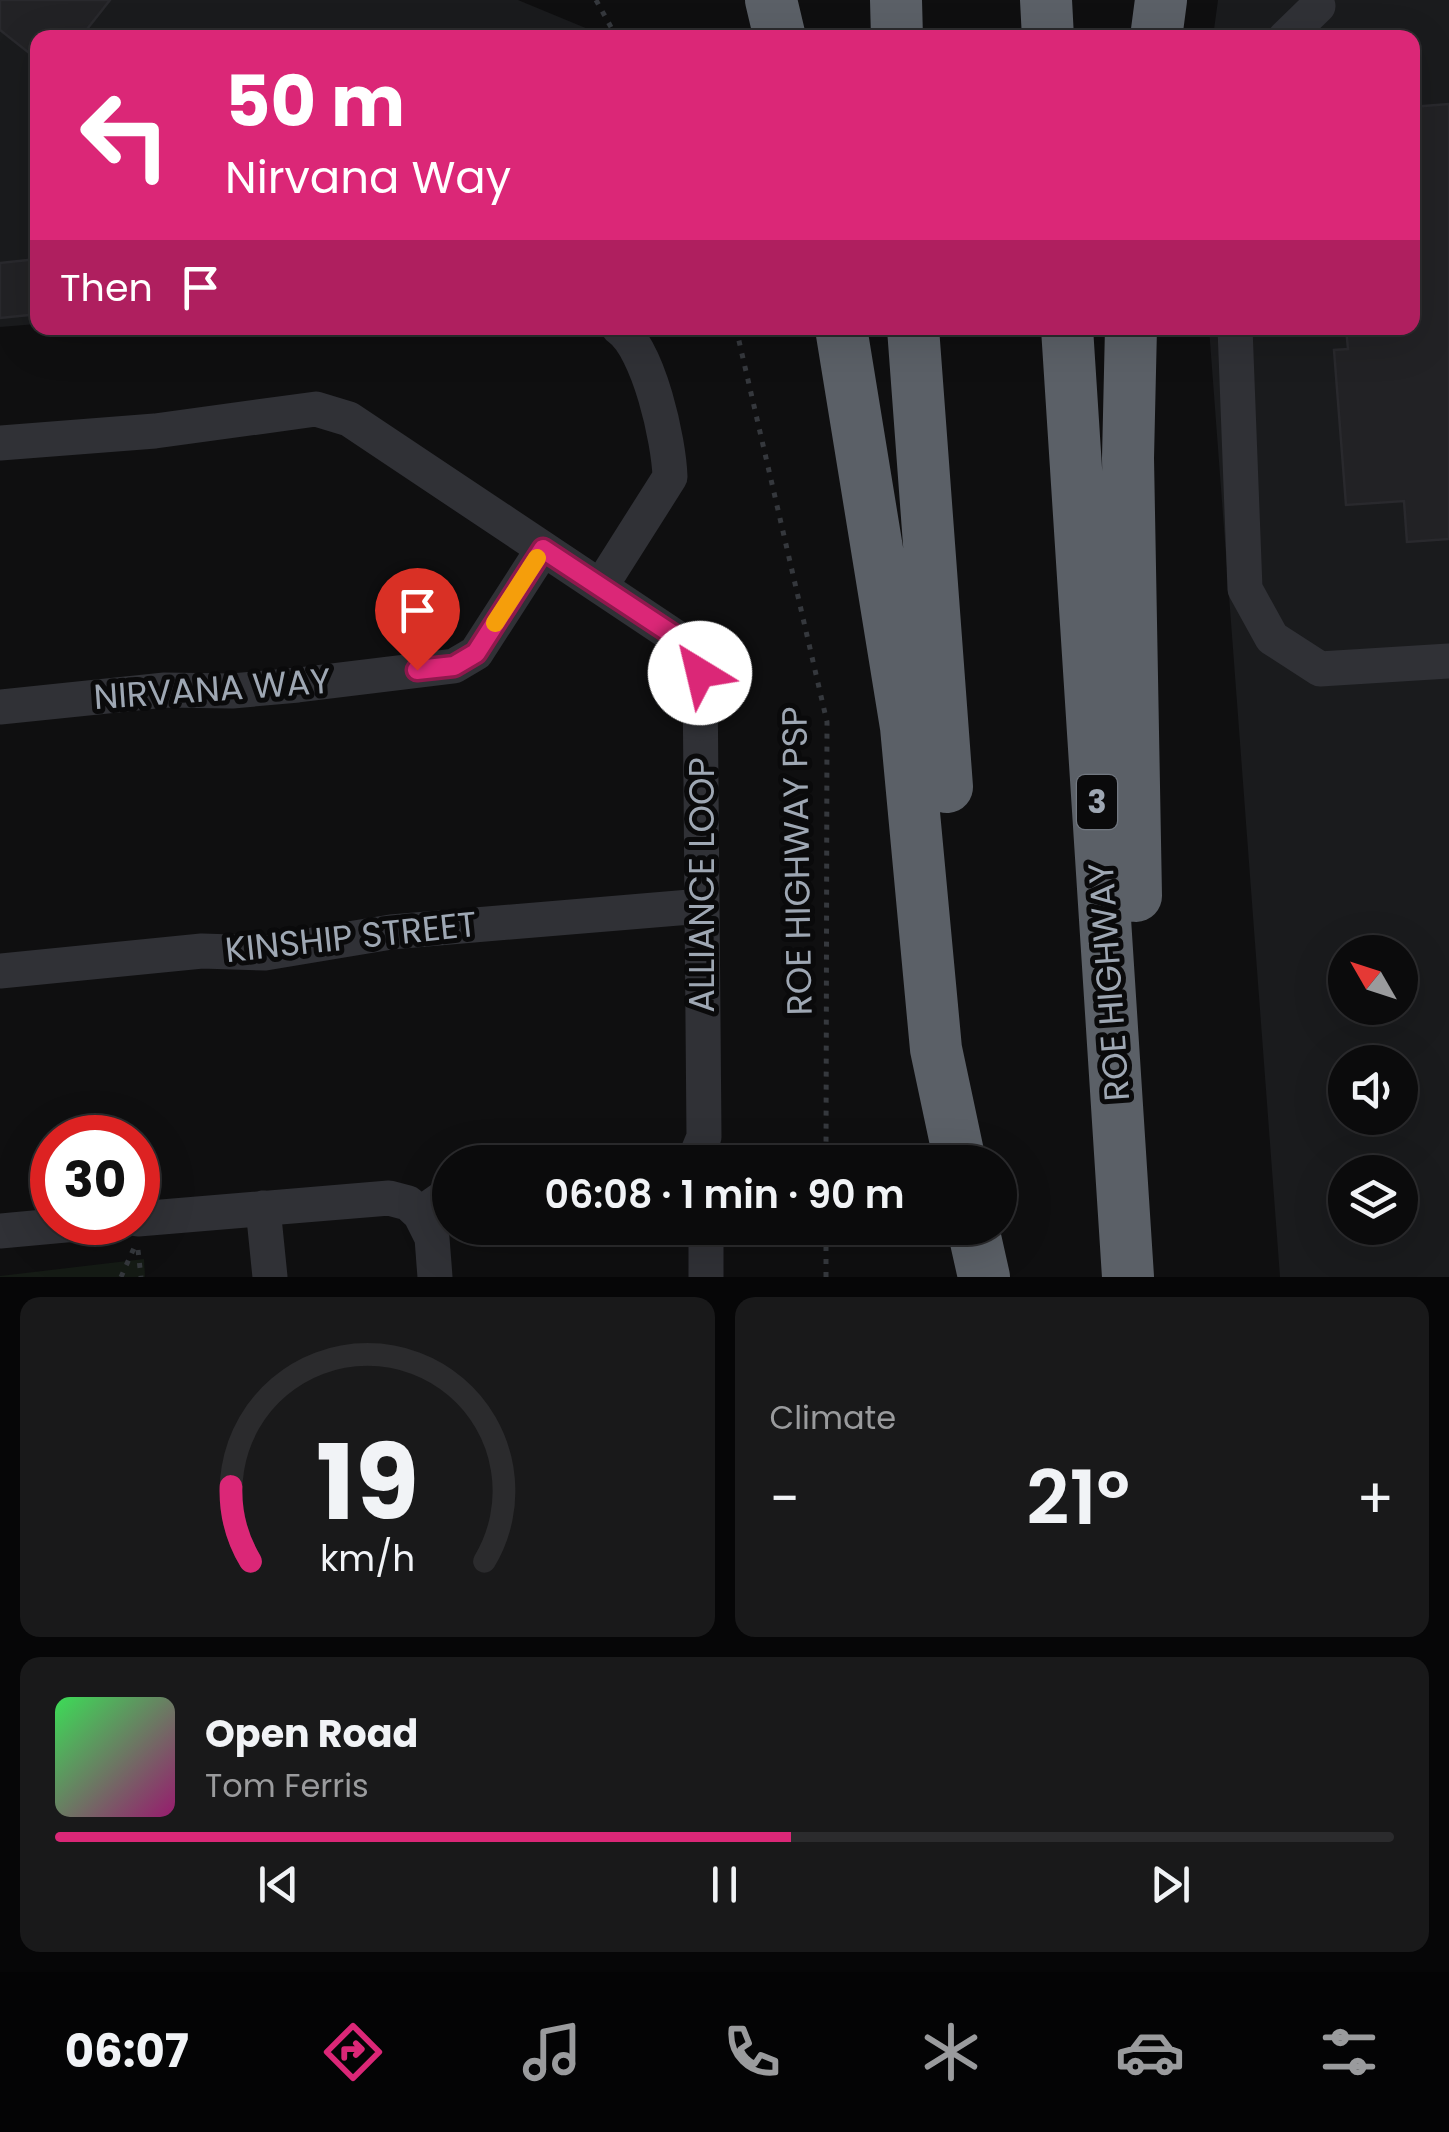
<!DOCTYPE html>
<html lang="en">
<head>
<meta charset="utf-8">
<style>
  :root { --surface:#0b0b0c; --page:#19191a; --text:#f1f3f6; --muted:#9a9b9d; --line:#2b2b2d; --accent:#db2777 }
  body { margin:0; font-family:Poppins,sans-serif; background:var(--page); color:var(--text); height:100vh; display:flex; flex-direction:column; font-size:38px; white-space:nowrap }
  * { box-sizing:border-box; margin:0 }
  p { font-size:32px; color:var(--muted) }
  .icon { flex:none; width:55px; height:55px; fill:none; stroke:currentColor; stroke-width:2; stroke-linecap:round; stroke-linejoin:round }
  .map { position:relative; height:1277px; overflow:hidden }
  .panel { display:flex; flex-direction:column; gap:20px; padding:20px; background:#060607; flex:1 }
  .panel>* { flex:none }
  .guide { position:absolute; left:30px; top:30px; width:1390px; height:305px; border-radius:20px; box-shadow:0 10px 40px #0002,0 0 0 2px var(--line); background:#db2777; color:#fff; overflow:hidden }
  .needle { width:65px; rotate:309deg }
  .fabs { position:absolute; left:1328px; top:935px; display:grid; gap:20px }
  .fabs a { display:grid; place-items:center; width:90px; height:90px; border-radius:50%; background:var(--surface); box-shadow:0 10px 40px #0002,0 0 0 2px var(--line); font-size:50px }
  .speed { position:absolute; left:30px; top:1115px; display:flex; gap:20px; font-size:50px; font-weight:700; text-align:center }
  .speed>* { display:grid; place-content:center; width:130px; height:130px; border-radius:50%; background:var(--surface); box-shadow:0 10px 40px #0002,0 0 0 2px var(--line); line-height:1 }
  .speed .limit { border:15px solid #d22; background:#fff; color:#111 }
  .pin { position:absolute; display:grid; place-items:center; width:85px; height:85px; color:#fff; margin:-102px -42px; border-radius:50% 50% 50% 0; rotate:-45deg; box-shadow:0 0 10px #0007 }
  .pin .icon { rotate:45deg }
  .me { position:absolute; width:110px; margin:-55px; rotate:324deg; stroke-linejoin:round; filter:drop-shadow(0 0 8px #0008) }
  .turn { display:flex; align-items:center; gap:35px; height:210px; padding:0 30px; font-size:45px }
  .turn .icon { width:130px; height:130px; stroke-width:2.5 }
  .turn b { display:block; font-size:70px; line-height:85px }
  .then { display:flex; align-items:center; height:95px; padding:0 30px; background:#0003; gap:20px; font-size:38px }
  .big { font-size:75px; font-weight:600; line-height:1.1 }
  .panel .widget { flex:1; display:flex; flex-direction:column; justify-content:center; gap:15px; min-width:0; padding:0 35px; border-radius:20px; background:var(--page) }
  .panel .dial { align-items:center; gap:0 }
  .dial svg { height:260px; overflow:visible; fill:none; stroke:var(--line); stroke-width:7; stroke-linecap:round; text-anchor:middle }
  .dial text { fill:var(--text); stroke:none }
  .song { display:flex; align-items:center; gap:30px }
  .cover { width:120px; height:120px; border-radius:15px; background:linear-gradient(135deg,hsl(130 70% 55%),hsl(320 70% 35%)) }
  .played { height:10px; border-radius:5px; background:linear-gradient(90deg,var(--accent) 55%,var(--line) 55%) }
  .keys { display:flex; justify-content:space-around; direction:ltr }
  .heat { display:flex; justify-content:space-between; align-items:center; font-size:55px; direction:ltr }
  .panel .tiles { flex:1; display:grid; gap:20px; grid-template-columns:1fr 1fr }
  .widget:last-child { grid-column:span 2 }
  .trip { position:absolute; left:432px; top:1145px; width:585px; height:100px; border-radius:50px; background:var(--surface); box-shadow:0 10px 40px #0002,0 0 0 2px var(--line); font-weight:600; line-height:100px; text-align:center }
  .tab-bar { display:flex; height:160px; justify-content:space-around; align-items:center; background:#040405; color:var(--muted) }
  .tab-bar .icon { width:70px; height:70px }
  .tab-bar .selected { color:var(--accent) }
  .tab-bar b { font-size:45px; color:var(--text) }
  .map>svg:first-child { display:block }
</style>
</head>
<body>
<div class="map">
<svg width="1449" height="1277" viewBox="0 0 1449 1277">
  <rect width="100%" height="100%" fill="#0f0f10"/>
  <path fill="#1a1b1d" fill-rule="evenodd" d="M0 0H518L588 29 590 37 38 38 37 324 0 327Z
    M1218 0H1449V1277H1280L1209 328H1412V38L1213 37ZM1345 952H1400V1008H1345ZM1345 1062H1400V1118H1345ZM1345 1172H1400V1228H1345Z"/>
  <path fill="#151b15" d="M144 1259 145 1277H0V1276Z"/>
  <path fill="#222225" stroke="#29292d" stroke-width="2.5" d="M0 0H110L80 38H38V60L0 30Z
    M1449 104V539L1407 542 1404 501 1346 505 1334 350 1348 349 1346 328H1412V107Z
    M38 259V314L0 318V263Z"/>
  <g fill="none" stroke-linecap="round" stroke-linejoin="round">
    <path stroke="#35383d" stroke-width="5" stroke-dasharray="5 8" stroke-linecap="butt" d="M596 0 617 38
      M736 328 827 722 826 1162
      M138 1250 141 1277
      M121 1277 134 1248
      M826 1277V1228"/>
    <path stroke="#303136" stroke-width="35" d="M1285 38 1318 6
      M1235 328 1245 589 1272 638 1320 669 1449 661
      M0 443 155 431 316 409 349 419 683 642 695 655 700 673 704 1137 697 1154 688 1162
      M601 586 670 477C669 441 649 349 619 328
      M0 707 165 690 232 691 298 685 454 666 476 653 543 549
      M0 971 202 951 265 953 391 932 702 906
      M263 1208 270 1277
      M420 1214 432 1238 435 1277
      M138 1219 389 1198 408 1203 420 1214 450 1193
      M706 1228V1277
      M0 1231 98 1222"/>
    <path stroke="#5b6067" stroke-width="52" d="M771 0 780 38
      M896 0 897 38
      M1046 0 1048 38
      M1156 38 1161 0
      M841 328 906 727 936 1049 960 1162
      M913 328 947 787
      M1067 328 1128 1277
      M1131 328 1128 458 1136 896
      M973 1228 984 1277"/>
  </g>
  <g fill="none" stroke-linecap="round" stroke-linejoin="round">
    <g stroke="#8e194d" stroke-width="25">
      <path id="route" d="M417 670 454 666 476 653 543 549 684 642 695 656 700 673"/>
    </g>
    <use href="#route" stroke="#db2777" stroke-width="18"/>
    <path stroke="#f59e0b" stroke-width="18" d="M495 623 537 558"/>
  </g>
  <g text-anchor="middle" stroke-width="10" stroke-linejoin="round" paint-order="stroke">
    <rect fill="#0a0a0b" stroke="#727881" stroke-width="2.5" x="1077" y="775" width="40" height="54" rx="8"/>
    <g font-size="32" font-weight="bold" fill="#9ea7b3">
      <text x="1097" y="813">3</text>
    </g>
    <g font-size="35" fill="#9ea7b3" stroke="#0a0a0b">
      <text transform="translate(212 689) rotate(-4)" y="12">NIRVANA WAY</text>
      <text transform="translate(797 861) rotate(-91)" y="12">ROE HIGHWAY PSP</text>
      <text transform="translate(702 885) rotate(-90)" y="12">ALLIANCE LOOP</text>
      <text transform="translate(351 937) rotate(-6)" y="12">KINSHIP STREET</text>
      <text transform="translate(1109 982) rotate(-94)" y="12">ROE HIGHWAY</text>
    </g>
  </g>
</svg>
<div class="fabs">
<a><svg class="needle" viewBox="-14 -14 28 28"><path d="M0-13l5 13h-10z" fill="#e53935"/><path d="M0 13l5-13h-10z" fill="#9a9b9d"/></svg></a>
<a><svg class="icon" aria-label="sound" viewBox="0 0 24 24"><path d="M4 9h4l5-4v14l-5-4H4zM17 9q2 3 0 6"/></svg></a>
<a><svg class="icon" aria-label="layers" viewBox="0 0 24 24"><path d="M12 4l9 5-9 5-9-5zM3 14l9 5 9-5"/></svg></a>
</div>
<div class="speed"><div class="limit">30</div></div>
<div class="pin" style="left:417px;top:670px;background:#d93025"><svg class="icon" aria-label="arrive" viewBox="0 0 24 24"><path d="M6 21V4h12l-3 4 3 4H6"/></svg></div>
<svg class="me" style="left:700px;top:673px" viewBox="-20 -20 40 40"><circle r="19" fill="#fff"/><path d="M0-13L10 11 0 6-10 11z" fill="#db2777"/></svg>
<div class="trip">06:08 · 1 min · 90 m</div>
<div class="guide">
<div class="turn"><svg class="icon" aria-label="left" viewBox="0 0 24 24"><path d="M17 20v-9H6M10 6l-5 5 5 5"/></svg><div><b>50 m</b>Nirvana Way</div></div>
<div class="then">Then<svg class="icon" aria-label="arrive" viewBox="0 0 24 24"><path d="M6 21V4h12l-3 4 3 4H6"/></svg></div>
</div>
</div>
<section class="panel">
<div class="tiles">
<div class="widget dial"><svg viewBox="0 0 100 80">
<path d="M14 69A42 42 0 1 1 86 69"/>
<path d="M14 69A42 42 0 0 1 8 46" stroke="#db2777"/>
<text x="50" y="56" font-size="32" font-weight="700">19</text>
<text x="50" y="72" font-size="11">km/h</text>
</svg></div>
<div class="widget"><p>Climate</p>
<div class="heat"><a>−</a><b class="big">21°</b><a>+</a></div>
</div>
<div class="widget">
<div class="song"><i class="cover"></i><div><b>Open Road</b><p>Tom Ferris</p></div></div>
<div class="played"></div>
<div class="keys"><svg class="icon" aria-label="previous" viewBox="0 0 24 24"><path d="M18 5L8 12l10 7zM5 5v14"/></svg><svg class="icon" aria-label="pause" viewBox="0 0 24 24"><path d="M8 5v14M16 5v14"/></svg><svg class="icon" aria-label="next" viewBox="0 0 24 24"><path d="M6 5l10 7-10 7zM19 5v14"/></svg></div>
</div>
</div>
</section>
<nav class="tab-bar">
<b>06:07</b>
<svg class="icon selected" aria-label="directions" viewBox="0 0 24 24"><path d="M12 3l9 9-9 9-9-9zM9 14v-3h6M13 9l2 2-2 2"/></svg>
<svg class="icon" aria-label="music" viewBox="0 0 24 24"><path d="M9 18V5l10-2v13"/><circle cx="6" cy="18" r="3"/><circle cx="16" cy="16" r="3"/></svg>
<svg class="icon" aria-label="phone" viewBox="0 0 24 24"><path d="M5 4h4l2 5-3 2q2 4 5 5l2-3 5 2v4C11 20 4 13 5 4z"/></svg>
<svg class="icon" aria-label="climate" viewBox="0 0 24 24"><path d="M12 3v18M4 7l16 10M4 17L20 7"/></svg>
<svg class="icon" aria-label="car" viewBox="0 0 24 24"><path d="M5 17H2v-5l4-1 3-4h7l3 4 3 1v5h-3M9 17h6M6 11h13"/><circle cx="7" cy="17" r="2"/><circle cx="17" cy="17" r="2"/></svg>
<svg class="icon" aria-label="filters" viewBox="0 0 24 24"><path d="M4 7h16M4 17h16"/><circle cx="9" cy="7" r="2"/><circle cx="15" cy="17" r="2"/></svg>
</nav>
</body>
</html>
